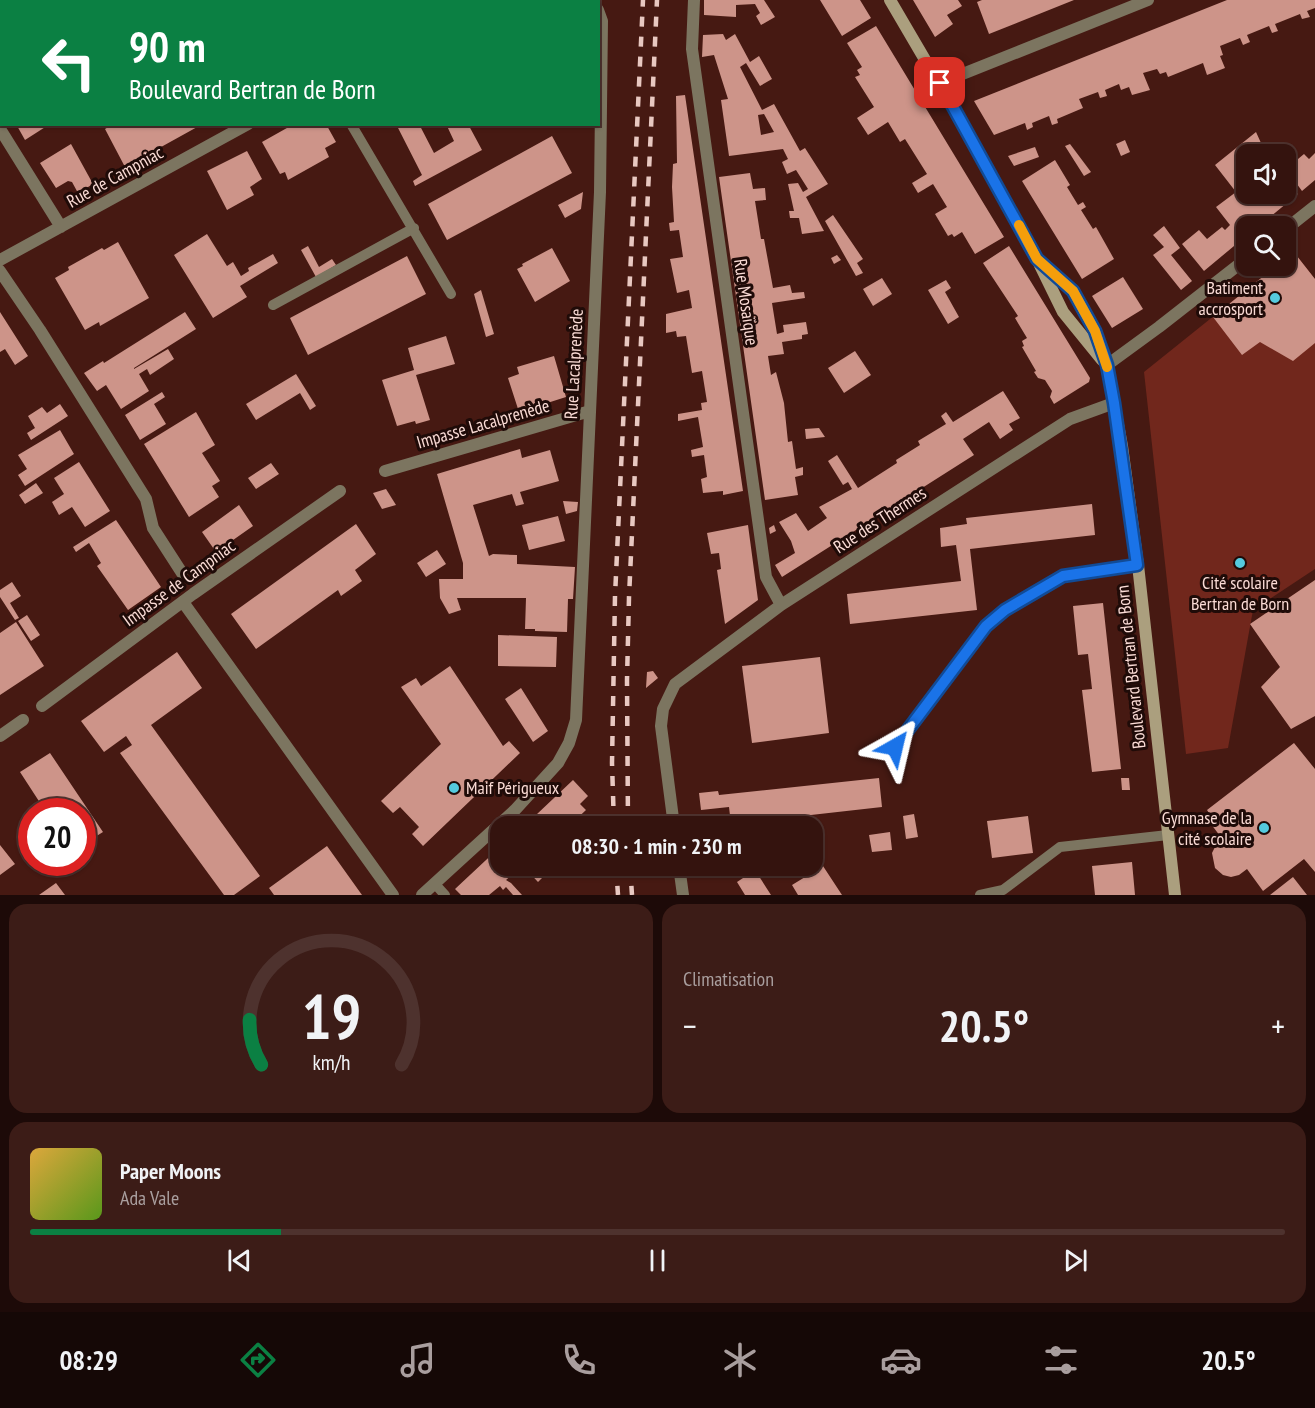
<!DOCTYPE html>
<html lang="fr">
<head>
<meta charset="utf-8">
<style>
  :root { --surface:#34130e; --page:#3c1c17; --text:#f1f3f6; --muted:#a99e9e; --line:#4e322e; --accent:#0b8043 }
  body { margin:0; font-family:"PT Sans Narrow",sans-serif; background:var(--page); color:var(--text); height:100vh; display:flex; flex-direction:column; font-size:22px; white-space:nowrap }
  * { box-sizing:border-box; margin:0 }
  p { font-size:20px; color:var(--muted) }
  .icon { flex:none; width:33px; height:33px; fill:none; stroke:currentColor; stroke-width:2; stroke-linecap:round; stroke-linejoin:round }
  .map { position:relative; height:895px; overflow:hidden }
  .sheet { display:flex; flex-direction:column; gap:9px; padding:9px; background:#1d0a08; flex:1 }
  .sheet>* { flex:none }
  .guide { position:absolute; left:0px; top:0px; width:600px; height:126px; box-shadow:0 2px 4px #0004,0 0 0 2px var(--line); background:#0b8043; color:#fff; overflow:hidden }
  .buttons { position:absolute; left:1236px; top:144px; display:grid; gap:12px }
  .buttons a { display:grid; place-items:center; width:60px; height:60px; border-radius:12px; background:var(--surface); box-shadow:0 2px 4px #0004,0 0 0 2px var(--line); font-size:30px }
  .speed { position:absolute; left:18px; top:798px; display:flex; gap:12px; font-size:30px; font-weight:700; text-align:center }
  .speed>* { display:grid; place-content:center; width:78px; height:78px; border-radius:50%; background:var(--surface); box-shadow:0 2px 4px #0004,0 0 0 2px var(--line); line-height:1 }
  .speed .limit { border:9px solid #d22; background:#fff; color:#111 }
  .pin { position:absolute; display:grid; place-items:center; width:51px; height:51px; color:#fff; margin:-26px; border-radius:12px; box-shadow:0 3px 9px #0006 }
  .me { position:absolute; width:66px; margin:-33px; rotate:37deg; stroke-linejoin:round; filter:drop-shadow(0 0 4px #0008) }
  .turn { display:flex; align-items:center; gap:21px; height:126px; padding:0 30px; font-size:27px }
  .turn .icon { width:78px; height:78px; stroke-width:2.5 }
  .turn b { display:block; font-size:42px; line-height:51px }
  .big { font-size:45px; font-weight:700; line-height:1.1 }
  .sheet .card { flex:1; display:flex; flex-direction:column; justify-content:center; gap:9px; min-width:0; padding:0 21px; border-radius:18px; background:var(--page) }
  .sheet .dial { align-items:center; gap:0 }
  .dial svg { height:156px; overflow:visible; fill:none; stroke:var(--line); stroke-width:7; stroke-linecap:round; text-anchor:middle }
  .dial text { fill:var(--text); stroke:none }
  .song { display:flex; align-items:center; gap:18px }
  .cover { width:72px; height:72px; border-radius:9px; background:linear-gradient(135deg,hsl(40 70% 55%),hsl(90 70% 35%)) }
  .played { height:6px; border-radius:3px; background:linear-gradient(90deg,var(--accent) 20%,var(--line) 20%) }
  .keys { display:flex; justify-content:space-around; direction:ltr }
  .heat { display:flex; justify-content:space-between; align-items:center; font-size:33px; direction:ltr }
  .sheet .tiles { flex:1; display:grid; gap:9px; grid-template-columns:1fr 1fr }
  .card:last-child { grid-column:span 2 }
  .trip { position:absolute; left:490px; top:816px; width:333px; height:60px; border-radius:18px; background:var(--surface); box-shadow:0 2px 4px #0004,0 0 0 2px var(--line); font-weight:700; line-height:60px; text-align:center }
  .tabs { display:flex; height:96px; justify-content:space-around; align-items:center; background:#150806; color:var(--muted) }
  .tabs .icon { width:42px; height:42px }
  .tabs .selected { color:var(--accent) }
  .tabs b { font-size:27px; color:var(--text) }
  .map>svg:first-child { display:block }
</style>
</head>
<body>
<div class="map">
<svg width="1315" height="895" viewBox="0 0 1315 895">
  <rect width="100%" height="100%" fill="#461912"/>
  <path fill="#71271c" d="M1293 251 1315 279V569L1253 610 1228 748 1186 754 1144 372 1276 266H1286V257Z"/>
  <path fill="#cd9489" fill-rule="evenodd" d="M704 0H764L775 17 761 25 756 16 760 13 755 4 736 5V17L704 15Z
    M820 0H860L871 18 842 36Z
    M913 0H958L962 6 947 15 953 24 935 37Z
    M982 0H1074L989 34 977 2Z
    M1227 0H1315V8L1307 11 1310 17 1302 19 1300 14 1275 24 1278 31 1272 33 1269 26 1247 35 1250 42 1243 45 1240 38 1220 46 1223 55 1220 56 1225 68 1207 75 1203 63 1168 77 1166 72 1160 74 1157 69 1143 73 1150 90 1132 95 1129 87 1121 90 1119 84 1105 90 1107 96 1100 98 1098 92 1079 99 1083 108 1057 119 1058 123 1052 125 1049 116 1032 123 1033 127 1027 130 1025 123 994 135 974 101Z
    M876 26 1004 237 975 254 962 232 954 237 952 234 948 236 935 214 947 207 933 184 918 193 912 183 927 174 905 139 900 142 888 122 868 135 857 118 874 107 855 77 860 75 857 70 862 67 847 43Z
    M723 34 726 40 735 34 750 62 759 56 772 79 760 86 746 63 740 67 762 110 774 104 800 151 805 148 828 184 806 197 824 231 802 234 799 218H790L789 211H794L788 184 798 183 803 192 808 189 796 170 787 174 782 162 788 159 783 149 729 156 721 100 728 99 714 55 702 57 703 35ZM764 114 774 132 761 135 758 115Z
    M685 95 743 491 723 495V491L703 493 701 479 707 477 704 455 692 457 691 450 703 447 698 417 678 421V414L702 410 701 403 707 402 702 371 692 373 686 336 677 337 676 331 666 333V314L692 308 689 290 677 293 670 259 683 257 679 230 670 231 669 223 674 222 672 187 673 164 677 163 676 96Z
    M16 124H50L25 140Z
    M113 124H119L121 128 126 124H198L199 126 125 167 105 129Z
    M294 124H326L336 142 325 148 329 157 288 180 285 172 280 174 262 142Z
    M396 124H419L434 153 454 141 447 126 468 124 482 150 415 186 413 181 422 175Z
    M1256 132 1266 154H1246V194H1286V179L1298 194 1259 226H1246V236L1204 271 1182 244 1199 230 1207 239 1222 227 1225 230 1230 225 1216 207 1236 192 1215 165Z
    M552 136 572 173 447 240 428 204Z
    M1125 140 1130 152 1121 156 1116 144Z
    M71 144 93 184 78 193 72 182 68 181 56 188 40 163Z
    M1070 144 1091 172 1084 176 1065 146Z
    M1035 147 1039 157 1014 166 1008 156Z
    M247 151 262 179 250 187 254 195 227 210 207 171Z
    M1315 153V180L1302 191 1286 169 1304 154 1309 159Z
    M1055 160 1070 185 1067 187 1078 205 1083 202 1086 207 1081 210 1093 229 1096 227 1114 259 1082 279 1022 181Z
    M750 173 753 189 765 188 766 200 755 201 761 239H764L773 288 790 285 792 293 804 292 805 298 772 303 777 334 784 332 783 325 806 322 808 334 802 335V339L782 342 784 354 768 356 771 375 776 372 784 403 788 442 792 441 796 469 803 467V475L795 477 798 495 765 500 719 177Z
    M583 192 581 209 565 218 558 205Z
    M833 215 863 259 857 263 863 273 856 276 825 221Z
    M1164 226 1180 248 1171 255 1192 281 1181 290 1153 255 1164 247 1153 235Z
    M207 234 227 266 233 262 241 276 249 271 248 268 273 254 278 263 240 286 247 297 213 318 174 255Z
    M118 242 149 298 100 326 99 322 85 330 55 278 69 270 68 267 102 248 104 250Z
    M308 246 319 267 332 259 336 265 316 277 301 250Z
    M1009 246 1090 378 1089 382 1054 404 1050 397 1052 391 1045 380 1038 378 1034 372 1036 371 1022 347 1024 346 1022 341 1027 338 1015 318 1018 316 983 263Z
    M552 248 570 281 535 302 517 269 523 266 522 264Z
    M1293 251 1315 279V343L1293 361 1260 342 1242 355 1213 317 1276 266H1286V258Z
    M837 255 841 260 834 264 831 258Z
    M407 256 426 294 308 355 290 318Z
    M1123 277 1143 309 1112 328 1092 296Z
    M882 278 892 294 873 306 863 289Z
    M946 280 951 288 945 292 959 317 948 324 928 290Z
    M481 290 494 334 486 337 474 294Z
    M0 312 28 356 15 365 5 349 0 352Z
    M185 312 196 329 134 368V369L168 349 174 359 150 375 147 369 139 374 149 391 121 409 106 385 97 391 84 373 103 361 104 363Z
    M446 336 455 364 416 375 430 420 416 424 415 421 397 426 382 380 414 370 408 348Z
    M855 351 871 375 844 393 828 368Z
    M554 356 566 397 519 412 508 378 519 374 517 367Z
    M296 374 316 406 310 410 300 393 256 420 246 404Z
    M1003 391 1020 418 1009 424 1013 430 1000 439 989 422 963 439 974 455 782 577 775 565 795 553 791 541 779 522 796 513 808 531 827 518 819 507 852 489 848 482 843 485 828 461 837 455 858 488 897 463 896 460 920 445 918 441 946 424 941 416 946 412 953 422Z
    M162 392 165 397 154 404 166 424 140 440 125 415Z
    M60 404 68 416 31 440 27 433 35 428 28 416 42 407 47 413Z
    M196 412 215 445 202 453 220 481 212 486 219 497 189 517 144 444Z
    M819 428 825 437 806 439 805 429Z
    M60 430 74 454 25 486 18 475 27 469 18 455Z
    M520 449 522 458 550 450 559 481 520 492 524 504 516 506 512 494 473 505 489 556 493 554 517 555V564L575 567 573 599H568L567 632 535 631V629H525L526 598H457L461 610 449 614 440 598 439 579H463V563L437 474Z
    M79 462 110 511 85 527 72 507 59 515 52 502 64 494 54 478Z
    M271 463 279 474 256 489 248 478Z
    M36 483 43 493 25 504 19 495Z
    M386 489 396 505 382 509 373 493Z
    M563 501 578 502 577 511 566 514Z
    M1092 504 1095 535 970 549 977 610 850 624 847 594 961 581 956 545 941 547 940 528 967 524 966 518Z
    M239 505 253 526 216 552 202 532Z
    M558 516 565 541 529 550 522 525Z
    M116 520 161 587 128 610 97 566 101 563 89 543 76 552 73 547Z
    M356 524 376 554 355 570 362 581 341 596 338 590 256 649 231 614Z
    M748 525 758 600 725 624 717 570 721 569 719 553 711 554 707 533Z
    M774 525 776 531 770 534 769 528Z
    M437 550 446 564 426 577 417 563Z
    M1315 580V716L1291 729 1261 687 1280 667 1250 624Z
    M12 582 21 596 10 603 19 618 15 620 0 597V590Z
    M1103 603 1121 769 1092 772 1082 690 1092 689 1088 654 1078 655 1073 606Z
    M27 615 40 635 31 641 18 621Z
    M16 622 44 666 0 695V633Z
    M498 635 557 637 556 667 498 666Z
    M177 652 202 688 151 725 260 876 234 895H224L120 753 132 745 126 736 104 752 81 721Z
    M820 657 829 733 752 743 742 666Z
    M450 666 503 746 509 741 520 753 423 846 412 834 419 827 400 807 393 813 381 801 441 744 401 687 416 678 421 686Z
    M653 671 658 678 646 688 647 672Z
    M521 688 548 731 533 742 505 699Z
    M1294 743 1315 769V872L1304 859 1263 891 1247 869 1239 875 1231 877 1223 875 1215 868 1212 853 1216 845 1223 840 1205 816 1209 813 1207 810Z
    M50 753 103 832 82 845V812H46L20 772Z
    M879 778 882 807 731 824 729 807 701 810 699 793 718 791 719 795Z
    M1121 778H1129L1130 790H1122Z
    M573 780 588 796 580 804 586 810 569 826H547L536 815Z
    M914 814 918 837 906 839 903 816Z
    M1028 816 1033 853 992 858 987 821Z
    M533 817 541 826H523Z
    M890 832 892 850 872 852 869 835Z
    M0 845 15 864 0 875Z
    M327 846 362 895H274L269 888Z
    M501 846V866H522L506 880 511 883 522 895H513L506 887 503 890 500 886 489 895H461L455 889Z
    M1132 862 1135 895H1095L1092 866Z
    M523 866H540L547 873 538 882Z
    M823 866 842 895H798L792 885Z
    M755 870 771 895H745L737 882Z
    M1293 877 1307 895H1270Z
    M56 883 65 895H39Z"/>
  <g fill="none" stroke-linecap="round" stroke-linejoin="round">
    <path stroke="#7c7560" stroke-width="10" d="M351 124 451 294
      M273 305 414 228
      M895 747 986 626 1004 610 1063 576 1138 565
      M435 884 445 895
      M980 895 1003 890 1060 847 1168 835"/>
    <path stroke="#7c7560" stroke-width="12" d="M593 0V2
      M694 0 692 49 766 577 781 605
      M481 2 483 0
      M940 83 1148 0
      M0 129 61 227
      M1286 229 1315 206
      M0 260 248 124
      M0 271 40 330 146 499 153 528 182 573
      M1107 365 1159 327 1246 259
      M385 471 590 411
      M183 602 393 895
      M42 706 193 594 340 491
      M0 736 23 720
      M674 826 661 726 663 709 675 684 781 605 1070 419 1114 403
      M679 866 683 895
      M422 895 515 810 558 763 569 743 576 720 600 192 602 21 598 10"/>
    <path stroke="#ab9f7e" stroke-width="12" d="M890 0 972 140 1037 259 1063 312 1102 360
      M1037 259 1073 291 1095 331 1107 365 1122 446 1138 565 1175 895"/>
    <path stroke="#e8c8c1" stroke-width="4.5" stroke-dasharray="10 10" stroke-linecap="butt" d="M614 826 612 763 615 596 643 0
      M628 826 627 680 629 597 657 0
      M616 866 618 895
      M630 866 632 895"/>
  </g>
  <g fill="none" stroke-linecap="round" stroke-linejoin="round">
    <g stroke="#114b97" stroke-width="15">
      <path id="route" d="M895 747 986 626 1005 610 1063 576 1137 565 1114 403 1107 365 1095 331 1073 291 1037 259 940 83"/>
    </g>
    <use href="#route" stroke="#1a73e8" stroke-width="10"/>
    <path stroke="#f59e0b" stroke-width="10" d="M1019 225 1037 259 1073 291 1095 331 1107 367"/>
  </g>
  <g fill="#55cade" stroke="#1f0b08" stroke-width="2">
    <circle cx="1275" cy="298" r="6"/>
    <circle cx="1240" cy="563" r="6"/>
    <circle cx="454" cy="788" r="6"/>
    <circle cx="1264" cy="828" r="6"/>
  </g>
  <g text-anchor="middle" stroke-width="6" stroke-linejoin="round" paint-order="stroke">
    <g font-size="18" fill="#fadbd5" stroke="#1f0b08">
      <text transform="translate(115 177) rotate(-29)" y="6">Rue de Campniac</text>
      <text transform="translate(746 302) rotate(82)" y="6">Rue Mosaïque</text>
      <text transform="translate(574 364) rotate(-87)" y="6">Rue Lacalprenède</text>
      <text transform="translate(483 424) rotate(-16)" y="6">Impasse Lacalprenède</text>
      <text transform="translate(880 520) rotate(-33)" y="6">Rue des Thermes</text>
      <text transform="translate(179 583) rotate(-36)" y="6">Impasse de Campniac</text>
      <text transform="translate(1131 667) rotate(-96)" y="6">Boulevard Bertran de Born</text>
    </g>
    <g font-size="18" fill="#fadbd5" stroke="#1f0b08" text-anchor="end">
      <text x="1263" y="294">Batiment<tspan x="1263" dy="21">accrosport</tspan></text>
      <text x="1240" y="589" text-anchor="middle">Cité scolaire<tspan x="1240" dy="21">Bertran de Born</tspan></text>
      <text x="466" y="794" text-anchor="start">Maif Périgueux</text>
      <text x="1252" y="824">Gymnase de la<tspan x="1252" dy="21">cité scolaire</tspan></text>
    </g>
  </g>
</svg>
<div class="buttons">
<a><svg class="icon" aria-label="sound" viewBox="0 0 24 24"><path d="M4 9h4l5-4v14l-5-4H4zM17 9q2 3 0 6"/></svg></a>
<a><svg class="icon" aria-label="search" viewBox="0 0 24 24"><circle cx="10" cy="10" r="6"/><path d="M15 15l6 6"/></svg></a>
</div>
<div class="speed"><div class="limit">20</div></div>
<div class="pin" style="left:940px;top:83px;background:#d93025"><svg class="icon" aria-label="arrive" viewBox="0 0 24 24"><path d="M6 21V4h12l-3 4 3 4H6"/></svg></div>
<svg class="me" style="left:895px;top:747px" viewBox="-20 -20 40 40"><path d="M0-17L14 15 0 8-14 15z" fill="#1a73e8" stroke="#fff" stroke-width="4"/></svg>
<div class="trip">08:30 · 1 min · 230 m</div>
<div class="guide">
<div class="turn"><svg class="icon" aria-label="left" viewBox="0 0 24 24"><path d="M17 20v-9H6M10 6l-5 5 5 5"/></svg><div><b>90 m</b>Boulevard Bertran de Born</div></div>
</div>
</div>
<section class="sheet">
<div class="tiles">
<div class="card dial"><svg viewBox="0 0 100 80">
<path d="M14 69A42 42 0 1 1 86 69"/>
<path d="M14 69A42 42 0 0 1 8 46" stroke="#0b8043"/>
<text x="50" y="56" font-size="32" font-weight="700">19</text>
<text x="50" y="72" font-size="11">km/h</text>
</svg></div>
<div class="card"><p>Climatisation</p>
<div class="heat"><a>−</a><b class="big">20.5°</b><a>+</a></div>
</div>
<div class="card">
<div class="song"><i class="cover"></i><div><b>Paper Moons</b><p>Ada Vale</p></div></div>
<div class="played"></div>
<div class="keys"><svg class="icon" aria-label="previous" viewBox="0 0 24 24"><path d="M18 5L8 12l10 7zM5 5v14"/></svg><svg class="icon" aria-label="pause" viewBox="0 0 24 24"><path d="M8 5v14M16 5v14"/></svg><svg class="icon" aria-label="next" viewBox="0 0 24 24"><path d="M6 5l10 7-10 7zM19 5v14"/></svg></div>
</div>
</div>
</section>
<nav class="tabs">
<b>08:29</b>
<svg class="icon selected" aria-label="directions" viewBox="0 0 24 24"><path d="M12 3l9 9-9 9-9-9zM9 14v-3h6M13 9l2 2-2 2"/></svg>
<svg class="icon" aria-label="music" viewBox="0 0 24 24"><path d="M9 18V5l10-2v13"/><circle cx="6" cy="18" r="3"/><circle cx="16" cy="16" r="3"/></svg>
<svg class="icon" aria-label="phone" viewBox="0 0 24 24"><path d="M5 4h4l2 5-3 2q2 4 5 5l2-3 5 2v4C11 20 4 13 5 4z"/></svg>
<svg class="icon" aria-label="climate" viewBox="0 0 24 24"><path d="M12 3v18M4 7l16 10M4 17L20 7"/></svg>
<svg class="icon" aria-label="car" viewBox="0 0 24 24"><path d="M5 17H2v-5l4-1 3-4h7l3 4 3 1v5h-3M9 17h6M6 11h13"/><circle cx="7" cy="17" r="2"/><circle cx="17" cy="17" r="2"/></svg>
<svg class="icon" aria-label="filters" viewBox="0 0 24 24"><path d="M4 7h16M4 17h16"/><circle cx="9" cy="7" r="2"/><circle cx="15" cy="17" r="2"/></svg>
<b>20.5°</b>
</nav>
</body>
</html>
